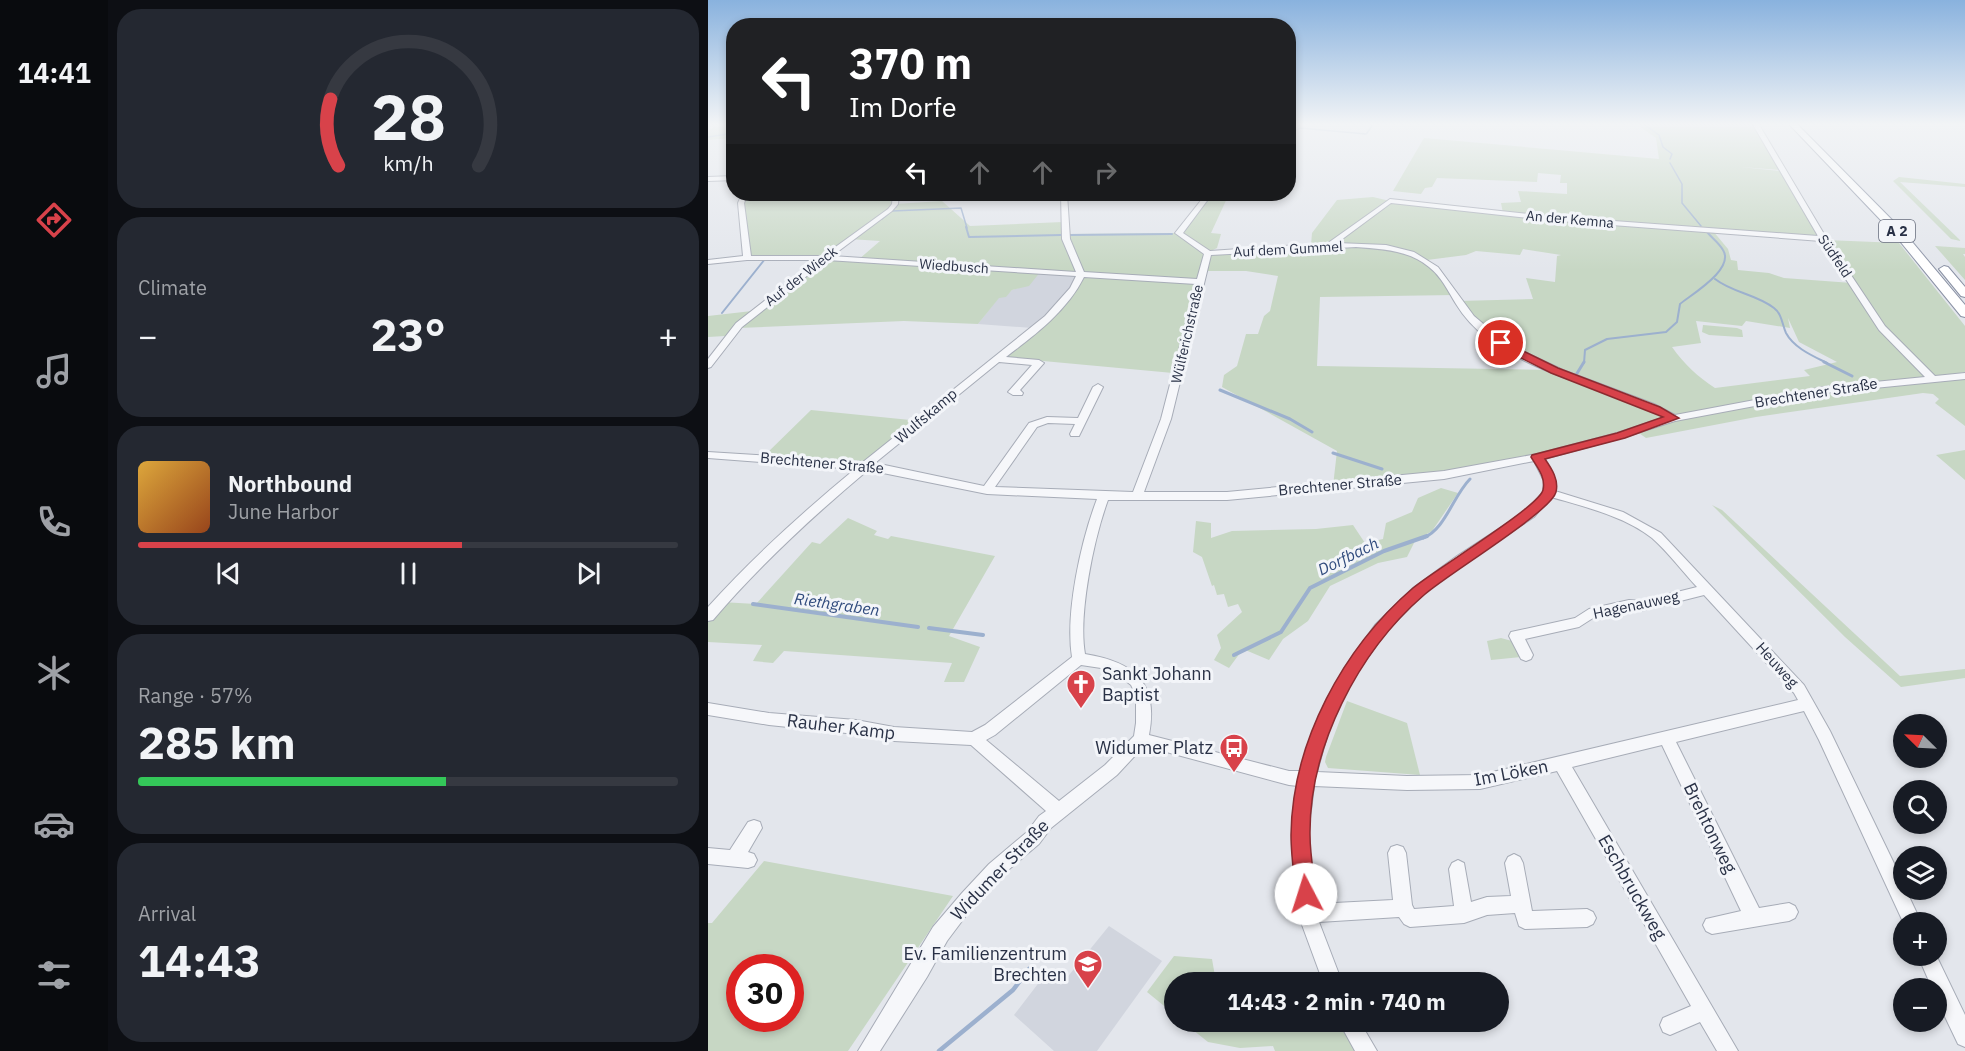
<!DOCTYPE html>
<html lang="en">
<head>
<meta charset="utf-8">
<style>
  :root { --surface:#171b24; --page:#242831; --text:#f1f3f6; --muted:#9ea1a6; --line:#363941; --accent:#d8424a }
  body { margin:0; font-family:"IBM Plex Sans",sans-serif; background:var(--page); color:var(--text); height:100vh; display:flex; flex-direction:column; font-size:22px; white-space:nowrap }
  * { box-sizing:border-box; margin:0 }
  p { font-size:20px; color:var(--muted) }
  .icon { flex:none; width:33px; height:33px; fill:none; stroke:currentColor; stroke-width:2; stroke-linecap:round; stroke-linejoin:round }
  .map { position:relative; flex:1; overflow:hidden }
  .panel { display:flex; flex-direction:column; gap:9px; padding:9px; background:#0d0f14; width:600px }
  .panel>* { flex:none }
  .hud { position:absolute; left:18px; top:18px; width:570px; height:183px; border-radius:24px; box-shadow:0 3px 9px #0003; background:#202124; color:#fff; overflow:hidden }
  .needle { width:39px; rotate:294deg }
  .fabs { position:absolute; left:1185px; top:714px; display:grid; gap:12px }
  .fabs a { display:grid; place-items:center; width:54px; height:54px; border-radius:50%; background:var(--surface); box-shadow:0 3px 9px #0003; font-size:30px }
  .speed { position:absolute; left:18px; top:954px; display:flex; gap:12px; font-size:30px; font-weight:700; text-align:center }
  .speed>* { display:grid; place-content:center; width:78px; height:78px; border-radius:50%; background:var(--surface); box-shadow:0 3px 9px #0003; line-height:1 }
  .speed .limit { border:9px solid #d22; background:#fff; color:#111 }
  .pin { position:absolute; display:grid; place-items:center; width:51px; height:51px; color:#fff; margin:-26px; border:3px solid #fff; border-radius:50%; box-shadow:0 2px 6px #0007 }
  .me { position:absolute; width:66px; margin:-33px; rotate:355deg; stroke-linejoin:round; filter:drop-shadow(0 0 4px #0008) }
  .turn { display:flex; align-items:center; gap:21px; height:126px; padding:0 24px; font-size:27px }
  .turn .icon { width:78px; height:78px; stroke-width:2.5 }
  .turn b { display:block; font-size:42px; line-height:51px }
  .lanes { display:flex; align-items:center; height:57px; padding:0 24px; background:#0003; justify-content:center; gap:30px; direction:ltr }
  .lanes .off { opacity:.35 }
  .big { font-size:45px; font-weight:700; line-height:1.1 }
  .panel .card { flex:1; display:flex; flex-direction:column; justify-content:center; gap:9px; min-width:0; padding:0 21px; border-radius:24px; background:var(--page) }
  .panel .dial { align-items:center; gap:0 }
  .dial svg { height:156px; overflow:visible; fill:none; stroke:var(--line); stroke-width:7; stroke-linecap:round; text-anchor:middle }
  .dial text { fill:var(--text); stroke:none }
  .song { display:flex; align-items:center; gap:18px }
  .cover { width:72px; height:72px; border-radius:9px; background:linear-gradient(135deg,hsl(40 70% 55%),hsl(20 70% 35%)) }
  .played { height:6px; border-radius:3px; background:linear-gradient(90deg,var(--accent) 60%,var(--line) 60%) }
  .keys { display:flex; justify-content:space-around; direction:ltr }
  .heat { display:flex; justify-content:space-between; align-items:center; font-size:33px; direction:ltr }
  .charge { height:9px; border-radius:4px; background:linear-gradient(90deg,#34c759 57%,var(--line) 0) }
  .trip { position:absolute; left:456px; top:972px; width:345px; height:60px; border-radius:30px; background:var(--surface); box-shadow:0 3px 9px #0003; font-weight:700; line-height:60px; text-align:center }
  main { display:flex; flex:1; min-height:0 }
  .tab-bar { display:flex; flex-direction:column; width:108px; justify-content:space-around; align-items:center; background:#090b0e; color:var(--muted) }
  .tab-bar .icon { width:42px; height:42px }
  .tab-bar .current { color:var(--accent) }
  .tab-bar b { font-size:27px; color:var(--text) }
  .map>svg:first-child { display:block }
</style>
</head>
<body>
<main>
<nav class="tab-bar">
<b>14:41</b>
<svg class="icon current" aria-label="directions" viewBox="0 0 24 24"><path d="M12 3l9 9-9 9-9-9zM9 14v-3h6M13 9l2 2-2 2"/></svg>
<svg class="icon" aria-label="music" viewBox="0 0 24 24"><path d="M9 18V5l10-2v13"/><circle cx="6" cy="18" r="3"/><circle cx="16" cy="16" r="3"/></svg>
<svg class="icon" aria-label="phone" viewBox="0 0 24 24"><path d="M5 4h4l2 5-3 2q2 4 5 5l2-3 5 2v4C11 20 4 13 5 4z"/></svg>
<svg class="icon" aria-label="climate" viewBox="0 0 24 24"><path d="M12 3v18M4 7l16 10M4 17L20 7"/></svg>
<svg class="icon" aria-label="car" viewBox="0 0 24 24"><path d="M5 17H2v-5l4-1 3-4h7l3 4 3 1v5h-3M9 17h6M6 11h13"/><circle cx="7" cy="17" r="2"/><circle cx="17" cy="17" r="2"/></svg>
<svg class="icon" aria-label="filters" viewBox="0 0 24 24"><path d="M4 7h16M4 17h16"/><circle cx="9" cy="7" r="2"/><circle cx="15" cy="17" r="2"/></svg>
</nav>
<section class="panel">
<div class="card dial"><svg viewBox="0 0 100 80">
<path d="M14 69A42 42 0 1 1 86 69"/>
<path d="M14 69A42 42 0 0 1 10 35" stroke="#d8424a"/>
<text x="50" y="56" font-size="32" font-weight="700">28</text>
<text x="50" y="72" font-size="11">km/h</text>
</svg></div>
<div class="card"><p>Climate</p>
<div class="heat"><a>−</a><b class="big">23°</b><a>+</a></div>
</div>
<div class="card">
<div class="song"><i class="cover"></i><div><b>Northbound</b><p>June Harbor</p></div></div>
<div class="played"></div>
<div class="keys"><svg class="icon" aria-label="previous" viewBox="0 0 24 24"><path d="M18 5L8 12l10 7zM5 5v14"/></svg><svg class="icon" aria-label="pause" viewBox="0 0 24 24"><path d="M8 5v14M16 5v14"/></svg><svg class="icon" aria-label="next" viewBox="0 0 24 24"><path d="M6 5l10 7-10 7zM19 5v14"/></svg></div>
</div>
<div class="card"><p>Range · 57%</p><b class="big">285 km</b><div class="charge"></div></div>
<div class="card"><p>Arrival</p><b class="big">14:43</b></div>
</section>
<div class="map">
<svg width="1257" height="1051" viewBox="0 0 1257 1051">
  <rect width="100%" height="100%" fill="#e3e6ec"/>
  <path fill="#d1d5de" d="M333 271 370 275 355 302 325 328 270 324 291 297 298 296 304 290 316 286Z
    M401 926 454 961 389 1051H346L306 1015 339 972 353 985Z"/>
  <path fill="#c7d7c4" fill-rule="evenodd" d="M0 123 25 124V138L0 140V131L8 126 0 125Z
    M927 123H1045L1072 170 1033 167 1072 171 1113 241 1005 231 1020 249 1023 260 1029 261 1030 270 1061 273 1076 278 1144 283 1174 333 1212 368 1182 336 1118 240 1191 243 1257 326V372L1228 377 1257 379V426L1227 403 1231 399 1225 394 1215 393 1048 417 938 438 928 431 829 457 736 475 625 486 629 451 514 387 516 375 529 366 538 334H550L556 316 562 311 570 276 538 271H491L465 373 291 357 344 316 378 274 333 271 321 286 304 290 298 297 291 298 270 324 196 321 30 328 117 258H43L33 203 37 194H188L187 204 234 201 262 226 355 222 359 234 471 233 501 194H521L503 233 513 234 509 248 501 252 603 245 604 233 629 200 665 197 682 201 795 213 793 203 813 202 810 191 859 194V183H852L853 175 830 173 829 182 729 178 724 187 717 188 713 194 685 191 716 138 951 159 948 138ZM141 239 172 241 150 260 118 257ZM815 249 853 255 849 256 847 282 818 278 825 299 750 301 793 343 844 370 609 366 612 297 747 295 719 260 758 255 768 251 812 255ZM1080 318 1091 342 1129 362 1096 370 1102 376 1007 388C990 377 976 364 964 347L993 343 988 321 1034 326 1038 321 1082 328Z
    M1191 177 1257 184V187L1192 182 1253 241 1243 239 1185 181Z
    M1227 246 1257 248V254H1255L1257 257V280Z
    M44 311 17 336 0 337V316Z
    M995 325 1029 328 1034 330 1035 337H1032L1001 335 994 332Z
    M103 410 212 421 159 466 56 456Z
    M1257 450V480L1228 455Z
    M733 488 750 493 724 531 707 541 699 557 670 563 622 586 600 621 575 639 561 660 535 649 521 668 506 660 513 648 509 635 534 612 530 604 520 607 516 594 509 595 506 585 504 586 494 557 485 552 488 521 503 523V538L524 531 608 529 645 525 657 543 675 539 678 523 704 512 710 498Z
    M1004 505 1014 510 1192 676 1257 669V678L1193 687 1137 637Z
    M140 518 169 531 166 535 180 539 183 536 287 556 241 636 272 647 256 682H236L244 663 76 651 65 663 45 661 54 645 0 642V616L13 602 48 604 104 542 112 544Z
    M793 638 804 641 813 657 783 660 779 641Z
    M639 701 699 723 712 775 620 768 617 762 618 757Z
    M56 861 245 896 140 1051H0V923H4ZM32 968H82V1018H32Z
    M466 956 504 959 508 982H466V1014L439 992Z
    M475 1022H514L515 1029 540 1022H634L650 1051H567L565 1046 532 1048 500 1042Z"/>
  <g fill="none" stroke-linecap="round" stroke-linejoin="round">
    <path stroke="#9cb0ce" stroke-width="1.5" d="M934 123 951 135 955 147 964 154 962 159
      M659 133 666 123
      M580 134 592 128 658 134
      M0 137 26 133
      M962 163 974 184V203L993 226
      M492 201 498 194
      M495 206 505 194
      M188 207 191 194
      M184 211 253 208 259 228
      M174 219 186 209"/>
    <path stroke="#9cb0ce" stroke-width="2" d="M258 227 261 237 353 235
      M361 235 464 234
      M1007 279C1025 293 1048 294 1066 308 1074 314 1074 324 1078 333 1086 348 1105 356 1119 363
      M14 313 57 259
      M876 363 877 350 899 339 958 332 969 322 972 304C984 294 1027 269 1015 250 1011 243 1004 238 999 232"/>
    <path stroke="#9cb0ce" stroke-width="3" d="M1116 362 1144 376
      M868 375 876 362
      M512 390 582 419 604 432
      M625 453 674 469
      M715 538C737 530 745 496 762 479"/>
    <path stroke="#9cb0ce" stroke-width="4" d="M45 604 210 627
      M221 628 275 635
      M526 655 573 632 602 588 676 551 719 536"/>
    <path stroke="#9cb0ce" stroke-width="4.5" d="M231 1051 305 990 321 969"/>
    <g stroke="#a7acb7" stroke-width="2">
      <path id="minor" d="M587 123H594L580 133V128Z
        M1044 123H1050L1119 239 1177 326 1227 376 1257 373V379L1116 393 967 421 917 437 836 459C843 469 848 477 847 491L915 512 953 533 1096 685 1122 731 1196 884V890H1198L1213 922 1196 924 1111 740 1096 711 968 742 1051 908 1081 903 1087 906 1090 912 1087 918 1081 921 1004 934 998 931 995 925 998 919 1033 911 954 745 864 767 1030 1051H1009L992 1022 962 1035 955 1032 952 1025 955 1018 983 1006 849 771 772 789 699 790 606 786 600 835 607 904 685 900 680 853 683 847 689 845 695 847 698 853 704 905 706 909 746 906 741 869 744 863 750 860 756 863 763 902 779 897 803 896 797 863 800 857 806 854 812 857 815 863 824 911 879 909 885 912 888 918 885 924 879 927 817 929 811 926 807 913 779 915 756 923 702 927 696 924 691 917 611 922 634 982H615L590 914 584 835 590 786 581 785 436 746 409 775 343 828 331 844 293 876 266 905 239 941 219 977 172 1051H150L225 927 254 893 281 864 319 832 331 816 338 811 263 745 186 741 148 734 61 725 0 715V703L61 713 148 720 186 727 264 732 277 725 364 657C357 613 373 541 389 499L279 494 160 470C104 517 52 565 5 620L0 621V607C45 557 95 512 147 469L0 458V452L155 462 337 316 362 288 368 276 119 260 34 327 3 367 0 368V359L28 323 109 260H39L0 264V260L35 256 30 203 34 194H40L36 203 43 256H115L180 209 184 204 185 194H191L190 204 184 211 124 256 368 272 354 239 353 194H359L362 239 376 272 489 279 496 254 467 233 498 194H504L475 233 502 251 620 243 682 199 838 216 1110 236ZM683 203 838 220 1113 241 1171 330 1217 377 1116 387 967 415 946 404 855 370 798 343 766 316 730 267 706 252 678 245 629 243ZM648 247C673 249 701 250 721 267 733 276 740 291 748 304 756 317 766 328 778 337 830 378 901 387 957 417L909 433 829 454 736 471 519 492H436L463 419 503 255ZM376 277 488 284 453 419 425 492 287 487 329 427 340 423 367 424 362 434 363 436H371L395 387 390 384 385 387 370 418 339 417 321 423 276 486 167 463 291 362 324 365 300 392 305 395H314L315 393 312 390 336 363 331 360 298 357C327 335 359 311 376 277ZM826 461 836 481 835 492 818 511 749 556 705 588 667 625 637 667 611 717 593 771H581L441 735C451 682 426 662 377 654 370 614 386 538 400 500H519L736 479ZM843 497C877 507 916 516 944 538 960 552 974 571 989 587L933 601 921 600 881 609 867 618 803 632 801 636 813 659 818 661 823 659 825 655 817 639 871 627 885 618 921 610 933 611 996 595 1086 693 1090 700 772 775 699 776 609 772 623 722 647 675 677 633 715 594 757 562 826 517ZM373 665 393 668 410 675 423 685 428 695V723L426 736 397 765 351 801 278 740 287 735Z
        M26 176V180L0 181V177Z
        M46 820 52 822 54 828 40 852 46 854 49 860 46 866 40 868 0 864V848L22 850 40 822Z
        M1228 955 1257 1015V1047L1250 1044 1228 998V988H1224L1210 956Z
        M631 1022H652L669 1051H647Z"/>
    </g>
    <g stroke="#8991a4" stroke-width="2">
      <path id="highway" d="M1080 123H1088L1195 231 1257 305V317L1253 316 1187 235Z
        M1236 266 1240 267 1257 287V297L1253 296 1231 269Z"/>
    </g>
    <use href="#minor" fill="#f6f7fa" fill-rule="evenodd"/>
    <use href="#highway" fill="#fff" fill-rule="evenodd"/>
  </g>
  <linearGradient id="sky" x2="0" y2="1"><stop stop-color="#89b2de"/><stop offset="0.46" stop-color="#f2f4f6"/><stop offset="1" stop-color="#f2f4f6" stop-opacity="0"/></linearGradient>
  <rect width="1257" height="270" fill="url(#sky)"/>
  <path fill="#d8424a" stroke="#8c2b30" stroke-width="1.5" d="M793 340 850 368 952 407 971 418 917 438 837 459C844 469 851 480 848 492 843 512 738 575 716 595 650 652 601 747 602 835 602 855 606 875 608 894L605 901 598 904 591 901 588 894C586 875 583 855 583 835 584 742 635 648 705 588 726 570 831 507 835 490 838 477 829 467 823 457L824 455 909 433 955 417 843 373 789 346V341Z"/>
  <defs>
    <g id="church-pin" transform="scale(1.5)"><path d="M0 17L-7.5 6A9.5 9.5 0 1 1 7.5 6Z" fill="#d8424a" stroke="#f3f5f9"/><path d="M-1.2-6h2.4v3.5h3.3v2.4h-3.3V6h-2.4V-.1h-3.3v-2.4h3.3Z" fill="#fff"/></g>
    <g id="bus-pin" transform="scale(1.5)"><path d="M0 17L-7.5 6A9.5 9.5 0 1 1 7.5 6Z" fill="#d8424a" stroke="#f3f5f9"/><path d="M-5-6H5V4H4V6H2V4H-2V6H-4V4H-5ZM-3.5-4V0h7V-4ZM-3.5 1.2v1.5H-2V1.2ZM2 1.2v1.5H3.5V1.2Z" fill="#fff"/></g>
    <g id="school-pin" transform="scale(1.5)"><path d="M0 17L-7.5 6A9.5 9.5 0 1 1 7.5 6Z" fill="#d8424a" stroke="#f3f5f9"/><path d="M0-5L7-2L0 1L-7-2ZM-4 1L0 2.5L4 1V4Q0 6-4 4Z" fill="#fff"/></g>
  </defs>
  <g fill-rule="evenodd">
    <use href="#church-pin" x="373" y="684"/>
    <use href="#bus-pin" x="526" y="748"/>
    <use href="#school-pin" x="380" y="964"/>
  </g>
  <g text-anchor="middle" stroke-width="6" stroke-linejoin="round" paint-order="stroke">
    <g font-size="14" fill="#293146" stroke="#f3f5f9">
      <text transform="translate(862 219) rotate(5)" y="5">An der Kemna</text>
      <text transform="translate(580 249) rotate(-3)" y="5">Auf dem Gummel</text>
      <text transform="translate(1127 256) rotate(56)" y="5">Südfeld</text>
      <text transform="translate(246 266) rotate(4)" y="5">Wiedbusch</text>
      <text transform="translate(93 276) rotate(-38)" y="5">Auf der Wieck</text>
      <text transform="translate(479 334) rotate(-77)" y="5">Wülferichstraße</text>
    </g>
    <rect fill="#f3f5f9" stroke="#666c7c" stroke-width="1.5" x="1171" y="220" width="36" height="22" rx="4.5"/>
    <g font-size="14" font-weight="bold" fill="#293146">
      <text x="1189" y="236">A 2</text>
    </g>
    <g font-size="15" fill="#293146" stroke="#f3f5f9">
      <text transform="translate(1108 393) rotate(-9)" y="5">Brechtener Straße</text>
      <text transform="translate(218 416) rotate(-40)" y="5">Wulfskamp</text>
      <text transform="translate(114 463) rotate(5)" y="5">Brechtener Straße</text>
      <text transform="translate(632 485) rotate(-5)" y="5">Brechtener Straße</text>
      <text transform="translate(928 605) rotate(-12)" y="5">Hagenauweg</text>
      <text transform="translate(1069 665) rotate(48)" y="5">Heuweg</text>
    </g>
    <g font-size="16" font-style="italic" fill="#304b7d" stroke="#f3f5f9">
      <text transform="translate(640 556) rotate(-26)" y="6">Dorfbach</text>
      <text transform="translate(129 604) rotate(8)" y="6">Riethgraben</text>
    </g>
    <g font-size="18" fill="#293146" stroke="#f3f5f9" text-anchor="end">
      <text x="394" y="680" text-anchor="start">Sankt Johann<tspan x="394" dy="21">Baptist</tspan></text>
      <text x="505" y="754">Widumer Platz</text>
      <text x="359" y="960">Ev. Familienzentrum<tspan x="359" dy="21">Brechten</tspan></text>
    </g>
    <g font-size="18" fill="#293146" stroke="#f3f5f9">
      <text transform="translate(133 727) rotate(7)" y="6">Rauher Kamp</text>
      <text transform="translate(803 773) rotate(-11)" y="6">Im Löken</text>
      <text transform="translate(1002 828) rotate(64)" y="6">Brehtonweg</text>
      <text transform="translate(292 870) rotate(-46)" y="6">Widumer Straße</text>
      <text transform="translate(924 887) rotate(60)" y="6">Eschbruckweg</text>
    </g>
  </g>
</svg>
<div class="fabs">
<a><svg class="needle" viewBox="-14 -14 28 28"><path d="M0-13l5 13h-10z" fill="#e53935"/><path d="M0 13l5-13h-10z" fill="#9ea1a6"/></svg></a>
<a><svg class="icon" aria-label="search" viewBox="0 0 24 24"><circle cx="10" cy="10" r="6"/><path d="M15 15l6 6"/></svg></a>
<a><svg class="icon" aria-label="layers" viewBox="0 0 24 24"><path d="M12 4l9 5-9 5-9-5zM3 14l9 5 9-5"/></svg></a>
<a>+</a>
<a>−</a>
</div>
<div class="speed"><div class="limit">30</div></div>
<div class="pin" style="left:793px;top:343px;background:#d93025"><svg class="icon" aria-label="arrive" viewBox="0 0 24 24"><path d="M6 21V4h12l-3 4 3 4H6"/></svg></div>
<svg class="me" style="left:598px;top:894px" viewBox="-20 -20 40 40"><circle r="19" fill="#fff"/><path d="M0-13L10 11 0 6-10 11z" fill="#d8424a"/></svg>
<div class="trip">14:43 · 2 min · 740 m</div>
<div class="hud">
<div class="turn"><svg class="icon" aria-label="left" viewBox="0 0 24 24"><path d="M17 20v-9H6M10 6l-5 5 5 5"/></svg><div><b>370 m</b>Im Dorfe</div></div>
<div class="lanes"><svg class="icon" aria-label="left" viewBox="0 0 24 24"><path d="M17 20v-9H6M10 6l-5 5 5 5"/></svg><svg class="icon off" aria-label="ahead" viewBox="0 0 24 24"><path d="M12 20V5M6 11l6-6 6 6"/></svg><svg class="icon off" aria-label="ahead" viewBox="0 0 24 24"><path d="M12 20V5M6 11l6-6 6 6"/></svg><svg class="icon off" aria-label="right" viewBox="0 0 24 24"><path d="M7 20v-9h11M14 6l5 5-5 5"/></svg></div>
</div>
</div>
</main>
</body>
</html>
